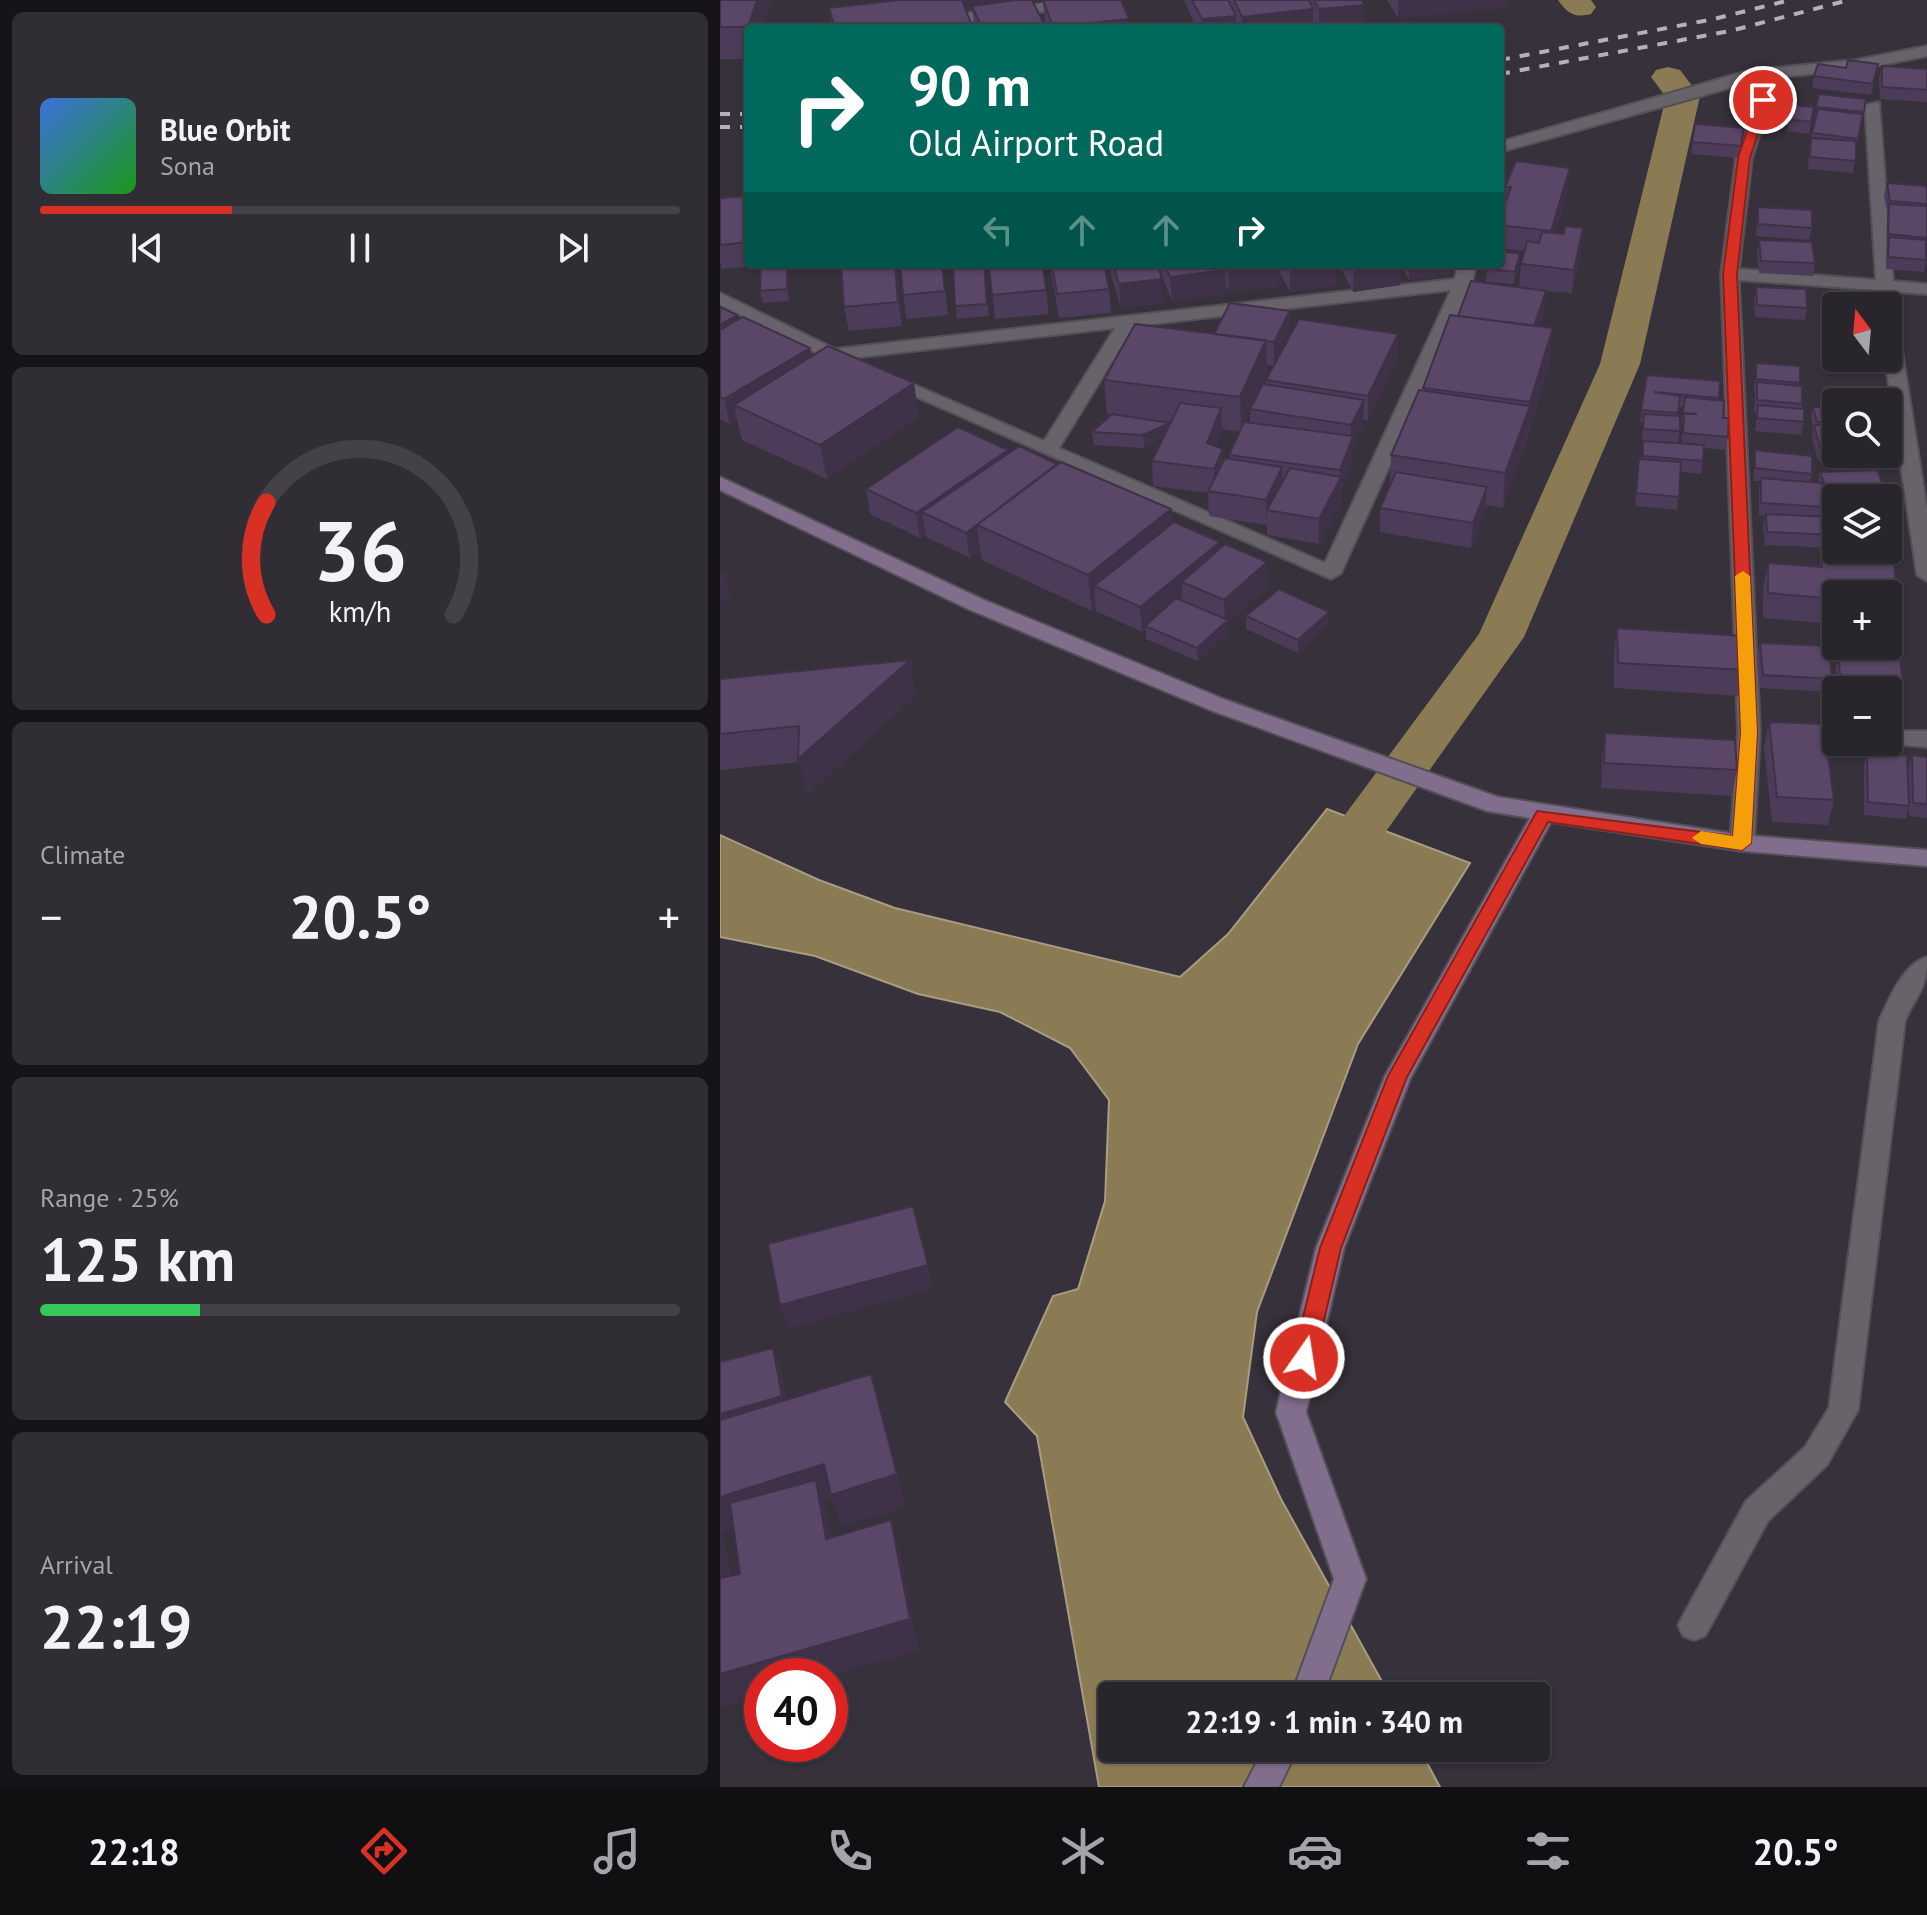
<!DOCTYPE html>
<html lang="en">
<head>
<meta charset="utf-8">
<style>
  :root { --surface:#28252c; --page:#302d34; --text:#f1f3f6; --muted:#a5a5a9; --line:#444248; --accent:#d93025 }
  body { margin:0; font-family:"PT Sans",sans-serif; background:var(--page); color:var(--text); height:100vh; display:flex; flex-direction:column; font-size:30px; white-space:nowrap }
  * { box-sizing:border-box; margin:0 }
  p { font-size:26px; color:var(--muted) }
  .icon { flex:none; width:44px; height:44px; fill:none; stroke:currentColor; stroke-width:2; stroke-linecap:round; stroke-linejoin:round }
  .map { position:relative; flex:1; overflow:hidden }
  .sheet { display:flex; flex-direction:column; gap:12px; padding:12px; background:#161418; width:720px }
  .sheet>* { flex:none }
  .banner { position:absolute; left:24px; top:24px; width:760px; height:244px; border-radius:8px; box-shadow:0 2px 6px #0004,0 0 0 2px var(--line); background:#00695c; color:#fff; overflow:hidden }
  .needle { width:52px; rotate:344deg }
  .tools { position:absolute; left:1102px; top:292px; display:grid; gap:16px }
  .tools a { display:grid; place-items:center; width:80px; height:80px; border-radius:8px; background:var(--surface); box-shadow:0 2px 6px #0004,0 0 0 2px var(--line); font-size:40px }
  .speed { position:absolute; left:24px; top:1658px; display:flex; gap:16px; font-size:40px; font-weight:700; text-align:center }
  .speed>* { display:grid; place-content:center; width:104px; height:104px; border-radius:50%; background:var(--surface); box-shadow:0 2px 6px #0004,0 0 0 2px var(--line); line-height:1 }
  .speed .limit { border:12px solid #d22; background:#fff; color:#111 }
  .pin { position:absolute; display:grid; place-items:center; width:68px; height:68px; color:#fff; margin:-34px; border:4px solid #fff; border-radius:50%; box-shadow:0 2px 8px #0007 }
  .me { position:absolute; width:88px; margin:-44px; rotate:13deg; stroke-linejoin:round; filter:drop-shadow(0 0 6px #0008) }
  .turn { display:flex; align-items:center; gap:28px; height:168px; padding:0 32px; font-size:36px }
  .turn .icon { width:104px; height:104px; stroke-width:2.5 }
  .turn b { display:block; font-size:56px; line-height:68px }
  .lanes { display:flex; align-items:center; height:76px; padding:0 32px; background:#0003; justify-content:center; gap:40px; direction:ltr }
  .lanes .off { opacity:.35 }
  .big { font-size:60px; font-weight:700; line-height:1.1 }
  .sheet .tile { flex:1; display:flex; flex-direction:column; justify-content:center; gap:12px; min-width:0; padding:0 28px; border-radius:12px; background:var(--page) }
  .sheet .dial { align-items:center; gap:0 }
  .dial svg { height:208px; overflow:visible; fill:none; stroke:var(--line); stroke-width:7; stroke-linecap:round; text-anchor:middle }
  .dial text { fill:var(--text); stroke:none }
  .song { display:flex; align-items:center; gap:24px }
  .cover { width:96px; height:96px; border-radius:12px; background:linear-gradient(135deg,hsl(220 70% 55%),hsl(120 70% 35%)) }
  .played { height:8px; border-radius:4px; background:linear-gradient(90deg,var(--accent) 30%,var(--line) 30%) }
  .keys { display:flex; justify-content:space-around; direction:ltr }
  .heat { display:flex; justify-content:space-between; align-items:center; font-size:44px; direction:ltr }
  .charge { height:12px; border-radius:6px; background:linear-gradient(90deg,#34c759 25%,var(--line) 0) }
  .trip { position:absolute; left:378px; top:1682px; width:452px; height:80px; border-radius:8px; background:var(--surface); box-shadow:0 2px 6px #0004,0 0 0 2px var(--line); font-weight:700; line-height:80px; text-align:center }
  .tab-bar { display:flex; height:128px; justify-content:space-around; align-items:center; background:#100f12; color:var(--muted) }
  .tab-bar .icon { width:56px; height:56px }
  .tab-bar .current { color:var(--accent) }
  .tab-bar b { font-size:36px; color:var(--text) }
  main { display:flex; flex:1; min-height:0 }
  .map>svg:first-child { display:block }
</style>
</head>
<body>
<main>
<section class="sheet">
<div class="tile">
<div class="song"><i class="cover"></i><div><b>Blue Orbit</b><p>Sona</p></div></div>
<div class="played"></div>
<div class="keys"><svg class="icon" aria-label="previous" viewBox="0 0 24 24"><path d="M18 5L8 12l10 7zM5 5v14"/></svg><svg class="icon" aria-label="pause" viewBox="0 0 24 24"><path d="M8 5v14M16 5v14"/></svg><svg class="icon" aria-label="next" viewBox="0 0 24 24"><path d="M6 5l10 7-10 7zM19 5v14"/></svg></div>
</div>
<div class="tile dial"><svg viewBox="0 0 100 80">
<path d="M14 69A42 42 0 1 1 86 69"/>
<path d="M14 69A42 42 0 0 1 14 26" stroke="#d93025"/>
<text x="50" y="56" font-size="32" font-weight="700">36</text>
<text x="50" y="72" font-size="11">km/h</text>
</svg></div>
<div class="tile"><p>Climate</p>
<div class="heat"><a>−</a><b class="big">20.5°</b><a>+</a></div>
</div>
<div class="tile"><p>Range · 25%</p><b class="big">125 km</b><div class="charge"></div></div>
<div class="tile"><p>Arrival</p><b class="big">22:19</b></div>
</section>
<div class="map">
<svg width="1207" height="1787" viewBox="0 0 1207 1787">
  <rect width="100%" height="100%" fill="#36313a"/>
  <path fill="#8b7b55" stroke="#a89c83" stroke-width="2" d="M607 809 750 863 638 1044 537 1312 523 1417 561 1499 670 1696H392V1748H699L720 1787H379L317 1436 285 1402 333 1296 358 1289 385 1201 389 1100 350 1048 280 1012 198 994 95 956 0 937V835L99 880 175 908 460 977 508 934Z"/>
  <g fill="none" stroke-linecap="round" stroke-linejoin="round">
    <path fill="#8b7b55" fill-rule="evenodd" d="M838 0H871L876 7 871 14C854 18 848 14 838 0Z
      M948 67 960 70 980 96 920 364 804 637 623 892 605 897 587 892 579 879 587 866 759 634 880 364 946 97 931 77 936 70Z"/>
    <g stroke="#534f56" stroke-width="4">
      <path id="lane" d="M1207 957C1207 991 1198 991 1185 1021L1138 1410 1107 1465 1048 1521 985 1636 974 1640 963 1636 958 1625 1026 1501 1085 1447 1109 1408 1159 1021C1169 999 1183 964 1207 957Z"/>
    </g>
    <g stroke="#534f56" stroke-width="4">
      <path id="street" d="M345 0H385L378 4 201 28H160L167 24Z
        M1207 46V56L1136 70 1058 77 1032 158 1019 269 1156 280 1145 105 1159 102 1173 281 1207 284V294L1174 292 1175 306 1168 311V306H1157L1156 290 1019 280 1040 732 1034 843 1022 851 1010 843 1018 732 1001 274 1016 158 1042 79 780 152V142L1031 70 1136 60Z
        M738 264H756L752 283 621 573 611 579 158 380 160 376H174L324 441 395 328 132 358 139 364 130 370 0 305V293L115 349 735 279ZM731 290 605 563 339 448 414 326Z
        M1168 314 1177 319 1207 509V581L1197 575 1165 358H1168Z
        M1074 727 1116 729V742H1121L1116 743 1066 739 1063 734Z
        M1168 731H1207V747L1160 743 1168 742Z"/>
    </g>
    <g stroke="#534f56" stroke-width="4">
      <path id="secondary" d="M0 477 262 599 506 700 778 797 1022 835 1207 850V866L1022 851 831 822 691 1077 624 1248 586 1412 646 1579 603 1696H571L614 1579 556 1412 596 1248 665 1076 810 818 767 811 490 710 248 609 0 490Z
        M544 1748H578L559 1787H524Z"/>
    </g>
    <use href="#lane" fill="#68626b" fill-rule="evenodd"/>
    <use href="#street" fill="#68626b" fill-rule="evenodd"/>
    <use href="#secondary" fill="#816e8d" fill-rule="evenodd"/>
    <path stroke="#b5b1b8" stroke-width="4" stroke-dasharray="10 10" stroke-linecap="butt" d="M780 60 994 19 1070 0
      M780 74 1010 31 1129 0
      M0 114H28
      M0 127H28"/>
  </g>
  <path fill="#4d3c59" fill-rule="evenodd" d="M0 0H52L43 28H28V59H0Z
    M171 0H279V2H283L282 0H401L409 19V28H327L325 21 323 2 314 3 326 28H255L252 9 246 10 252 28H112L109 8Z
    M464 0H642L644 27 597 28 593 20V28H518L516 24V28H476Z
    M667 0H790L789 7 678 18Z
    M1158 64 1151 95 1092 88 1094 76 1126 68Z
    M1162 66 1207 69V102L1160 99 1159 78Z
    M1099 94 1144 112 1136 150 1133 173 1088 169 1089 149Z
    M1094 107 1089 134 1067 131 1068 119Z
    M975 124 1024 128 1020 158 971 154Z
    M850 168 848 191 835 233 844 234 863 228 861 251 852 293 826 291 824 314 820 326 830 362 807 441 783 508 766 505 765 511 751 548 660 532V508L670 485 671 455 703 391 738 316 799 287 801 264 804 251 780 248V217L784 205 785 187Z
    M1167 183 1207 186 1206 260 1204 272 1166 269 1167 212 1164 195Z
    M28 196V264H38V266L2 269 0 261V198Z
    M1038 207 1092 228 1089 240 1036 236Z
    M1039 240 1095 263 1093 276 1039 273 1037 252Z
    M800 253 799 265 794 284 766 282 767 269Z
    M41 264H97L68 267 69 274V301L43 303 40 291Z
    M180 264H264L269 316 237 319 233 268H223L228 315 186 319Z
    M269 264H384L389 289 391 313 339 318 330 266H323L329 314 275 319Z
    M388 264H437L443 303 401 308Z
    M437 264H616V285L570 292 559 271V286L509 293 506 285V294L452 301Z
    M619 264H732L731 274 689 280 680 264V285L633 292Z
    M178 276 182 326 129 331 124 307Z
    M1036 287 1087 308 1085 320 1035 317 1034 299Z
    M0 307 18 320 92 356 199 417 107 479 22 440 17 420 10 424 0 419Z
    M494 334H678L677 358 648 421 643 420V424L633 445V461L621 491V501L599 544 547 535V524L546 525 489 516 488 493 433 486 432 461 442 439 424 448 374 445 372 432 392 415 387 414 384 380ZM547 365 553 366 546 380V385L540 390 547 375ZM530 411V423L525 422ZM502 429 520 432 509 455 510 458 503 461V449L496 447 502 433Z
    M1036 363 1080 366 1079 386 1084 422 1081 435 1035 431 1037 413H1034L1035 392 1034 391Z
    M927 375 1000 381 998 401 1008 437 1006 450 984 448 981 474 960 472 957 510 915 506 918 471 922 459 923 441H922L923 423 920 422ZM959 407H964L961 425H963L961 444 958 443 960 431 958 416Z
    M1093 407H1116V454H1151L1150 460 1098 461 1092 438 1093 429 1091 420Z
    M1035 450 1092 474 1090 482H1098L1100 472 1164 487 1162 498H1116V501L1103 502 1101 516 1116 535 1113 548 1045 545 1043 527 1045 516 1039 515V491L1040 481H1033Z
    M288 453 337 464 451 509 452 524 500 542V549L548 586 508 623V633L478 661 426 639V629L422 632 376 611V607L372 611 262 560 260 550 250 558 206 537V534L200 538 150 514 146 489Z
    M1102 554 1174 560 1177 604 1171 629H1168V594H1116V624L1043 618V588L1048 563 1099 567Z
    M609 612V625L578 653 526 629V616Z
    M897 628 1025 670 1020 696 894 688V653Z
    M1040 643 1112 679 1110 692 1040 688 1037 656Z
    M1118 653 1184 691 1180 704 1168 703V690H1117L1116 666Z
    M190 660 196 696 87 795 79 762 0 770V679Z
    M1049 722 1114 800 1108 825 1052 822 1044 747Z
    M885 733 1017 770 1012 796 881 788 882 758Z
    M1147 752 1189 801 1188 768 1192 755 1207 757V818L1189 816V806L1186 819 1144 815V765Z"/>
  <path fill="#3f3148" d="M37 0H52L43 28H28Z
    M176 0H279V5L252 6V9L178 18Z
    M284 0H323V2L285 7Z
    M678 0H790L789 7 678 18Z
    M644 5V27L599 28V9Z
    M593 9V28H522V17Z
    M516 16V28H482V19Z
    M409 19V28H333V27Z
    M850 168 848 191 829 254 831 231Z
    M863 228 861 251 852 293 854 270Z
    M800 253 799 265 794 284 795 272Z
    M67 264 69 274V301L67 289Z
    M175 264 178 276 182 326 178 302Z
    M547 264H559V286L509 293 508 269Z
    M599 264H616V285L570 292V268Z
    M661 264H680V285L633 292 634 268Z
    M689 264H732L731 274 689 280Z
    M505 270 506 294 452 301 450 277Z
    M442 279 443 303 401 308 399 284Z
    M826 291 824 314 812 352 814 328Z
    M570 311V335L554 366V342Z
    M17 315 22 339 0 352V325Z
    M833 328 830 362 808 437 810 402Z
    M678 334 677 358 648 421V396Z
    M546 340 547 375 531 409H530V411L521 432 520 397Z
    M90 348 95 372 14 405 17 420 10 424 4 399Z
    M194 383 199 417 107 479 100 445Z
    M644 400 643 424 633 445V461L621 491V501L599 544V519L620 480V470L631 441V425Z
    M810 406 807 441 783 508 785 473Z
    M501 408 502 433 488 468 487 443Z
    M450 423 451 436 424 448 423 435Z
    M503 449 504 474 495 494 494 469Z
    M288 450 291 475 202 512 206 534 200 538 196 513Z
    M562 467 563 491 547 510 546 525V500Z
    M767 487 765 511 751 548 753 523Z
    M451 509 454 544 374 586 376 607 372 611 368 575Z
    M257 526 260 550 250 558 246 533Z
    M500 542 501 567 462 582V598L428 627 425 626 426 629 422 632 420 607Z
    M547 562 548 586 508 623V633L478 661 477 648 505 622 504 600Z
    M5 571 11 596 0 604V575Z
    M609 612V625L578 653V640Z
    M190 660 196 696 87 795 78 759Z
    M208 1265 213 1289 68 1329 60 1305Z
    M53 1348 64 1382 73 1430 0 1451V1414Z
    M151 1374 186 1507 121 1527 112 1498 103 1501 107 1512 117 1571 106 1539 100 1502 3 1532 13 1583 0 1587V1497Z
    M171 1520 180 1552 199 1650 109 1676H42V1696L0 1708V1674Z"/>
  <path fill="#5a4667" stroke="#3f3148" stroke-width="2" d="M0 0H37L28 27H0Z
    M178 0H242L252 26 232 28H115L109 8Z
    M296 0H312L326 28H262L252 6Z
    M323 0H401L409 19 333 27Z
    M472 0H508L516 16 482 19Z
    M514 0H589L593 9 522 17Z
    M594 0H642L644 5 599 9Z
    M1128 60 1158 64 1153 84 1094 76 1098 64 1126 68Z
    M1162 66 1207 69V90L1162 87Z
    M1099 94 1146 99 1144 112 1096 107Z
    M1072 105 1094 107 1091 122 1068 119Z
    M1098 109 1143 114 1138 139 1092 133Z
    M975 124 1024 128 1021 146 972 142Z
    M1091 138 1136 141V161L1090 157Z
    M796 161 850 168 831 231 780 225V217L791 187H785Z
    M1167 183 1207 186V204L1170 201Z
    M28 196V242L0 245V198Z
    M1169 204 1207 206V238L1168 234Z
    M1038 207 1092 210V228L1038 224Z
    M845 226 863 228 854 270 801 264 807 241 819 243 822 232 844 234Z
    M1169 237 1206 240V260L1168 257Z
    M1039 240 1092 242 1095 263 1041 261Z
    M780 252 800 253 795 272 767 269 768 264H780Z
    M41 264H67V289L40 291Z
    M121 264H175L178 302 124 307Z
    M180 264H222L225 291 183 295Z
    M233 264H264L267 304 235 306Z
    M269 264H323L326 290 272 295Z
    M332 264H384L389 289 337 294Z
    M393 264H437L442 279 399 284Z
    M445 264H502L505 270 450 277Z
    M506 264H547L508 269Z
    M567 264H599L570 268Z
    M632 264H661L634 268Z
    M751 281 826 291 814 326 738 316Z
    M1036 287 1086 289 1087 308 1037 305Z
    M510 303 570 311 554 342 494 334Z
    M0 307 17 315 0 325Z
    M730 315 833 328 810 402 703 388Z
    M23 317 90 348 4 399 0 397V330Z
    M579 319 678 334 648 396 546 380Z
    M415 324 546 340 520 397 384 380Z
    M108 346 194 383 100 445 14 405Z
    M1036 363 1080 366V383L1036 379Z
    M927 375 1000 381 999 398 934 392 960 396 958 413 921 410Z
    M1037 382 1082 386V404L1037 400Z
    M543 384 644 400 631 425 530 409Z
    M699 390 810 406 785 473 671 455Z
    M965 397 1004 401 1003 418H1009L1008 437 963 433 964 414H977L963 413Z
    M460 403 501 408 487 443 503 449 494 469 432 461Z
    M1038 405 1084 409V422L1037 418Z
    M1093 407H1116V422H1097Z
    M392 414 450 423 423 435 372 432Z
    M924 414 960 416V431L923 429Z
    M524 422 633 436 620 470 509 455Z
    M1094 425H1116V448H1100Z
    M238 427 288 450 196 513 146 489Z
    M923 441 984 445 983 461 923 456Z
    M299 446 337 464 246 533 202 512Z
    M1035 450 1092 456V474L1035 468Z
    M505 458 562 467 546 500 488 491Z
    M919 459 961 462 959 497 916 493Z
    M341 462 451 509 368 575 257 525Z
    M570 468 621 477 599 519 547 510Z
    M1157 470 1164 487 1106 489 1100 472Z
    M676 472 767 487 753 523 660 508Z
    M1041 478 1102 483 1103 507 1041 503Z
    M1046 514 1113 517 1116 535 1047 532Z
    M454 522 500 542 420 607 374 586Z
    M505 544 547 562 504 600 462 582Z
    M1102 554 1174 560 1177 604 1168 603V594H1116V599L1048 593V563L1102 567Z
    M559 589 609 612 578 640 526 616Z
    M456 598 508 620 477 648 425 626Z
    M897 628 1024 636 1025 670 898 663Z
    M1040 643 1109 646 1112 679 1043 675Z
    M1118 653 1180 658 1184 691 1121 686Z
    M190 660 78 759 79 726 0 734V679Z
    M1049 722 1104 724 1114 800 1057 797Z
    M885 733 1015 740 1017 770 884 763Z
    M1147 752 1187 756 1189 806 1148 802Z
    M1192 755 1207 757V804L1193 803Z
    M193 1206 208 1265 60 1305 48 1244Z
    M53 1348 62 1396 0 1414V1362Z
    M151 1374 177 1474 111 1495 104 1464 0 1497V1420Z
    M96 1480 106 1539 171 1520 190 1619 0 1674V1578L20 1574 10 1503Z"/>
  <path fill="#d93025" stroke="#8d1f18" stroke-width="2" d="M1038 97 1049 100 1030 158 1017 274 1037 732 1031 843 1022 850 828 822 687 1077 621 1248 595 1358 592 1364H576L573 1358 600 1248 668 1076 817 811 1013 836 1021 732 1003 274 1018 158Z"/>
  <path fill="#f59e0b" d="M1023 571 1030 576 1037 732 1031 843 1022 850 981 844 972 838 981 831 1013 836 1021 732 1015 576Z"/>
</svg>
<div class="tools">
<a><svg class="needle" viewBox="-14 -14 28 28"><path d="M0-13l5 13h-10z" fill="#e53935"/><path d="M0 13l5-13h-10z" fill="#a5a5a9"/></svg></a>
<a><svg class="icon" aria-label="search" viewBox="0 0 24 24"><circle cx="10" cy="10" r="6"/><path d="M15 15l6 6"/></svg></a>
<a><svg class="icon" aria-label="layers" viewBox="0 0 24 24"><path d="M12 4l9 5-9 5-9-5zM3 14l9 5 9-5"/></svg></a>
<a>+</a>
<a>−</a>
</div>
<div class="speed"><div class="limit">40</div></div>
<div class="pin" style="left:1043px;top:100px;background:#d93025"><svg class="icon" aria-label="arrive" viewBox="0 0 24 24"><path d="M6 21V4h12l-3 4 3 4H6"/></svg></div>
<svg class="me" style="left:584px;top:1358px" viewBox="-20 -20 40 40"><circle r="17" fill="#d93025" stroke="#fff" stroke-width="3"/><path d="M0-11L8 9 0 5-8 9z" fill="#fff"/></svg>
<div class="trip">22:19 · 1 min · 340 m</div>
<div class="banner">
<div class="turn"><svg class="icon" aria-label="right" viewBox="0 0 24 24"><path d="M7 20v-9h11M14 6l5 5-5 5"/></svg><div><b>90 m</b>Old Airport Road</div></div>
<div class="lanes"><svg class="icon off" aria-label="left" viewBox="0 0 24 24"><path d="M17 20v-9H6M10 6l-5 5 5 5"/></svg><svg class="icon off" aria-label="ahead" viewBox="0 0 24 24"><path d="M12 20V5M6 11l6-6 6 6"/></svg><svg class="icon off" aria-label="ahead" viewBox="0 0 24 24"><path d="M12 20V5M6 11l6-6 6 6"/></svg><svg class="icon" aria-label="right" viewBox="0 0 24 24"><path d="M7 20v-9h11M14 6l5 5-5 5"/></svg></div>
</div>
</div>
</main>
<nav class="tab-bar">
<b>22:18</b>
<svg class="icon current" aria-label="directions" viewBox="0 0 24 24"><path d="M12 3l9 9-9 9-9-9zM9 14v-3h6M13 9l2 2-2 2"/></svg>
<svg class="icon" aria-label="music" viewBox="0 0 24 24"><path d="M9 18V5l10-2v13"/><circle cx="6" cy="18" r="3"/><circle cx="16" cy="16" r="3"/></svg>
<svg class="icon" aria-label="phone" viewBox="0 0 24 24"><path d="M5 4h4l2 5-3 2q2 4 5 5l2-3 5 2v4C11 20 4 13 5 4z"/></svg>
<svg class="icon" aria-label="climate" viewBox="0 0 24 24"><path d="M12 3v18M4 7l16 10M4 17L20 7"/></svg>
<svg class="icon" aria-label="car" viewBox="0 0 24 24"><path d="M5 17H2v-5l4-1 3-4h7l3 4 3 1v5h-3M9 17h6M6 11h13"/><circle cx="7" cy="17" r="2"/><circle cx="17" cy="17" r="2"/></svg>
<svg class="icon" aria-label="filters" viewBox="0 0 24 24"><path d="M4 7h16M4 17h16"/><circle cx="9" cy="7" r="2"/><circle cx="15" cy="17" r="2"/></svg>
<b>20.5°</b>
</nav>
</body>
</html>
